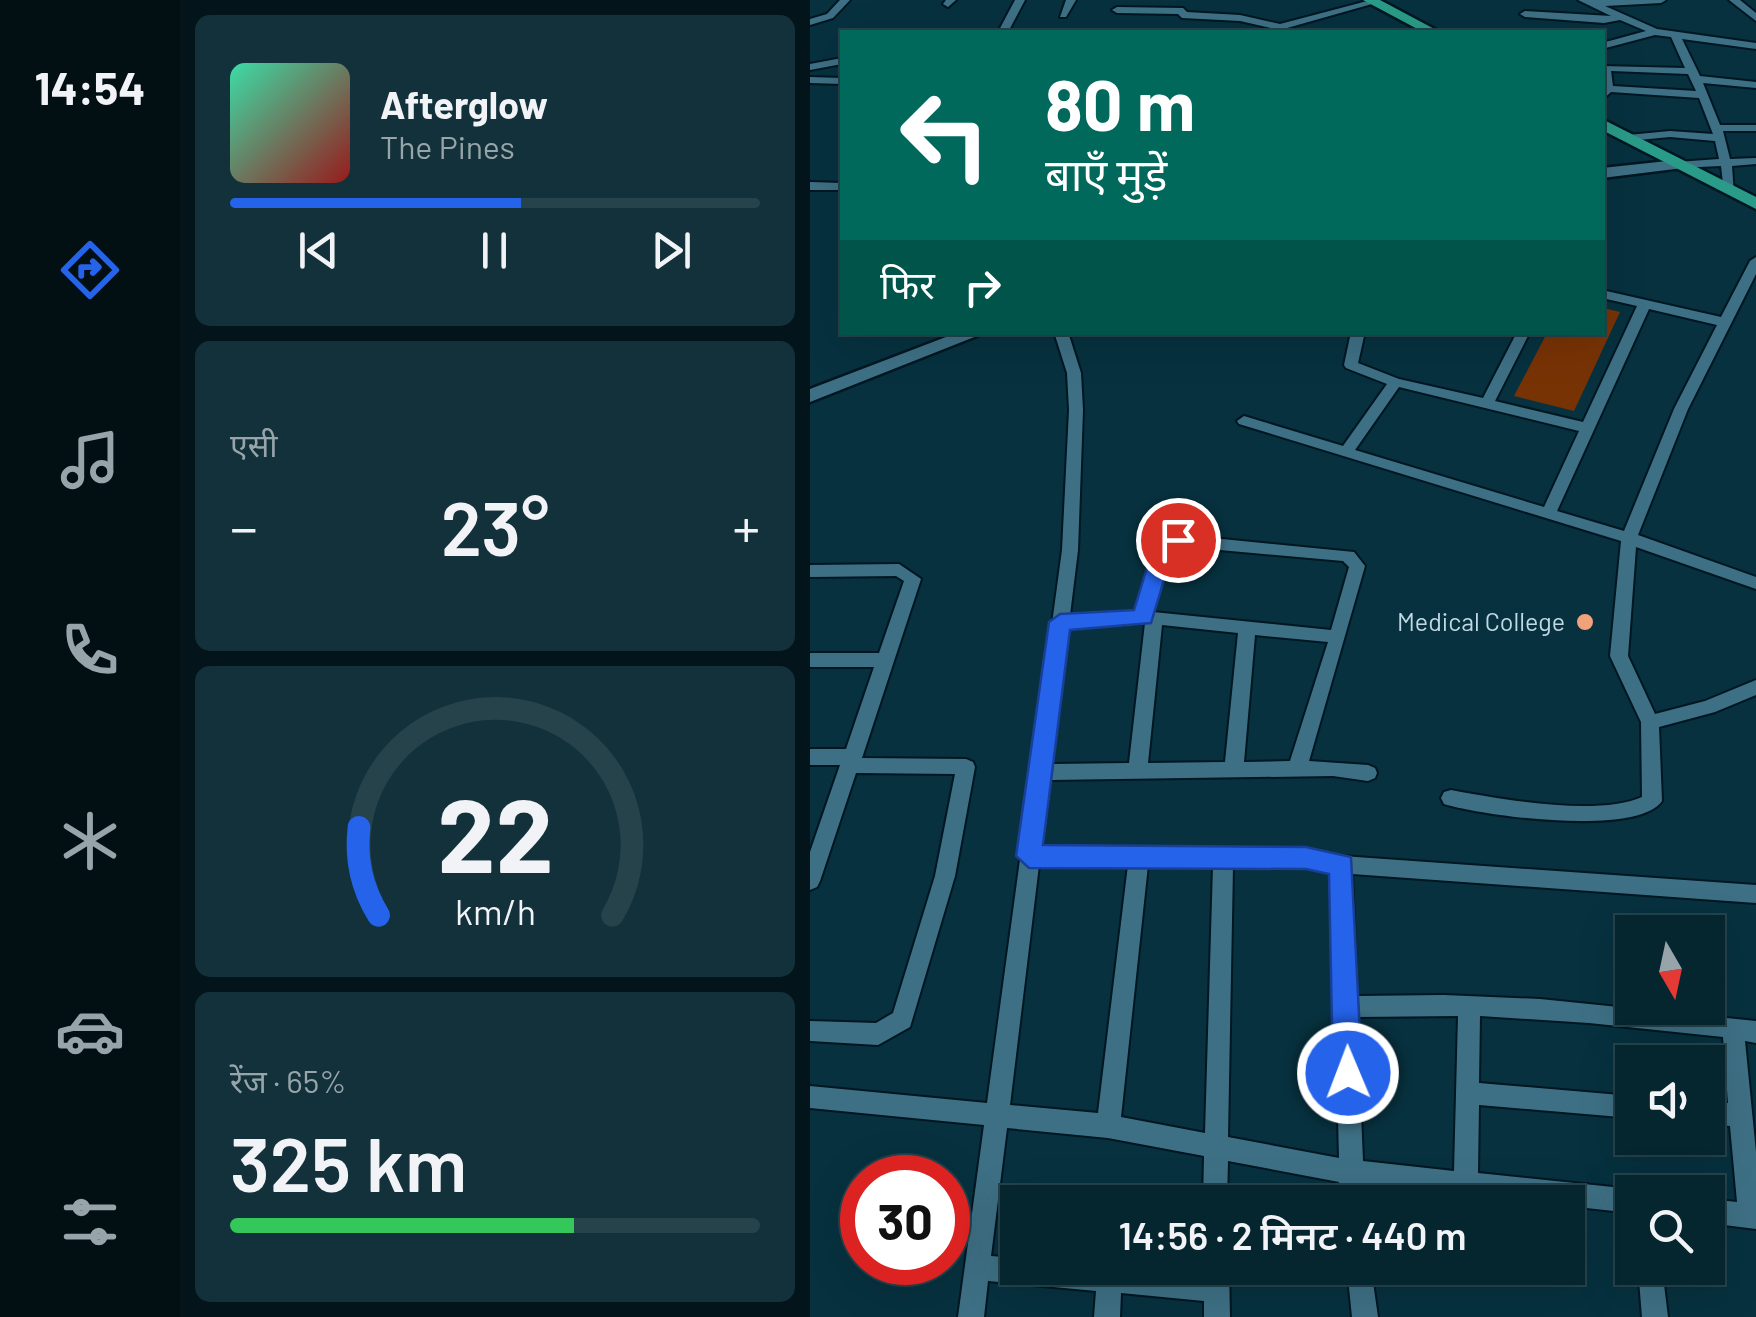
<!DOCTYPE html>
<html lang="hi">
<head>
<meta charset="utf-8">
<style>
  :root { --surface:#05252f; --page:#13313b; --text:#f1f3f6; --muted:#97a5aa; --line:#26424b; --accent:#2563eb }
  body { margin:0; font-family:Barlow,"Noto Sans Devanagari",sans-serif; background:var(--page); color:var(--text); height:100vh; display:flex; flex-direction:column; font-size:38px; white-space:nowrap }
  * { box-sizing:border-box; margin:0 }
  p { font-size:32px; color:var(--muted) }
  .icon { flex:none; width:55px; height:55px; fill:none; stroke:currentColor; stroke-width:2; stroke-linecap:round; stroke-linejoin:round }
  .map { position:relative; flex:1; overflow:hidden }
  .panel { display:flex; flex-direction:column; gap:15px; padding:15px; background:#03141a; width:630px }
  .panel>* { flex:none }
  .guide { position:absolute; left:30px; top:30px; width:765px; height:305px; border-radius:0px; box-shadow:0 10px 40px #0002,0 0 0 2px var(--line); background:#00695c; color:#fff; overflow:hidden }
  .needle { width:65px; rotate:171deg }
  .tools { position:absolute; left:805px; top:915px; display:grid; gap:20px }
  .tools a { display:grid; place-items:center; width:110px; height:110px; border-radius:0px; background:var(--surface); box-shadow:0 10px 40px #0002,0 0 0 2px var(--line); font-size:50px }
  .speed { position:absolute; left:30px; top:1155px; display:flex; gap:20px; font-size:50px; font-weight:700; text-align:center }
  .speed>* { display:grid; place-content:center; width:130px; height:130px; border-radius:50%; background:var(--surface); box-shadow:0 10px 40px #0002,0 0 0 2px var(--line); line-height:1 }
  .speed .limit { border:15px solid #d22; background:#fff; color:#111 }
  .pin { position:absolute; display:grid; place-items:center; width:85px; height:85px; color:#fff; margin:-42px; border:5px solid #fff; border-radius:50%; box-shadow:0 2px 10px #0007 }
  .me { position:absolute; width:110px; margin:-55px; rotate:359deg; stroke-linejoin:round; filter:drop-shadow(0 0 8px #0008) }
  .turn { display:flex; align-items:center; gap:35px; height:210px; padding:0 40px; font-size:45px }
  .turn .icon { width:130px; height:130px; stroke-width:2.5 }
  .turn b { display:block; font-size:70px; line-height:85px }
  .then { display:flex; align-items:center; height:95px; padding:0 40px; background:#0003; gap:20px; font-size:38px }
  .big { font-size:75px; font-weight:600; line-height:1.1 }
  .panel .card { flex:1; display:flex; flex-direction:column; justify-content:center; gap:15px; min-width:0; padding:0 35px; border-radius:15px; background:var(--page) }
  .panel .dial { align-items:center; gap:0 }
  .dial svg { height:260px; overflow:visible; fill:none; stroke:var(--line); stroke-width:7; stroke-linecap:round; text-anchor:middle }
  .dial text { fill:var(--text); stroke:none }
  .song { display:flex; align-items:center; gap:30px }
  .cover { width:120px; height:120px; border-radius:15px; background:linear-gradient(135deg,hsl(160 70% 55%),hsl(0 70% 35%)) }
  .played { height:10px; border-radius:5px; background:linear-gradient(90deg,var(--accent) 55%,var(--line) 55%) }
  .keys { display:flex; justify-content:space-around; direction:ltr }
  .heat { display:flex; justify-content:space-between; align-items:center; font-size:55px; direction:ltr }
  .charge { height:15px; border-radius:8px; background:linear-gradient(90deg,#34c759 65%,var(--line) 0) }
  .trip { position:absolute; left:190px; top:1185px; width:585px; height:100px; border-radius:0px; background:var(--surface); box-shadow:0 10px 40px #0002,0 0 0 2px var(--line); font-weight:600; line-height:100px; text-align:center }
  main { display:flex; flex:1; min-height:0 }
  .tabs { display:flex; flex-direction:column; width:180px; justify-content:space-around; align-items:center; background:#020f13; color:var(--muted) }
  .tabs .icon { width:70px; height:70px }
  .tabs .selected { color:var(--accent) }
  .tabs b { font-size:45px; color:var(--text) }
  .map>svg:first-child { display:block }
</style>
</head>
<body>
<main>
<nav class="tabs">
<b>14:54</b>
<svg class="icon selected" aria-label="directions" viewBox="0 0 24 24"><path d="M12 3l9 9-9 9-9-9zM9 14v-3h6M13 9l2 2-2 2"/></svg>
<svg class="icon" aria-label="music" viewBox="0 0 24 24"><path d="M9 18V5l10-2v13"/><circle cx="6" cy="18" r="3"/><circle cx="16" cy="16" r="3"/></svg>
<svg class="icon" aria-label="phone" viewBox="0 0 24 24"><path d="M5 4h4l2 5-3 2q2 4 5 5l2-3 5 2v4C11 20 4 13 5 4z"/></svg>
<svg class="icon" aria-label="climate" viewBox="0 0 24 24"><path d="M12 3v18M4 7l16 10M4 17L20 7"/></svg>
<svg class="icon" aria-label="car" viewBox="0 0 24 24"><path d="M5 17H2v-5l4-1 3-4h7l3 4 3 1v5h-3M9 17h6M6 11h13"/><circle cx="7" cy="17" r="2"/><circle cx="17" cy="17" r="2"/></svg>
<svg class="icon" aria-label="filters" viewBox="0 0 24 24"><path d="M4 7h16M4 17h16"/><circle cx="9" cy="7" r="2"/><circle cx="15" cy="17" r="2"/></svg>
</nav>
<section class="panel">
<div class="card">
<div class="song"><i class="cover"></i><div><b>Afterglow</b><p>The Pines</p></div></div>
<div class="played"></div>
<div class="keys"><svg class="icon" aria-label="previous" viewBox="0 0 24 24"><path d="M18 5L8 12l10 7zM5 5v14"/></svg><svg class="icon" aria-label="pause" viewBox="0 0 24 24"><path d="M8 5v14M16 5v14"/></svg><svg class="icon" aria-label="next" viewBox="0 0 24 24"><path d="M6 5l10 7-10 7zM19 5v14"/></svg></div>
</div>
<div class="card"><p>एसी</p>
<div class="heat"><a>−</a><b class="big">23°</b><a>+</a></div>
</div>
<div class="card dial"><svg viewBox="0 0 100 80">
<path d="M14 69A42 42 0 1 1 86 69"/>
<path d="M14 69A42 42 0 0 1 8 42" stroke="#2563eb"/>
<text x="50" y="56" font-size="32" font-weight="700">22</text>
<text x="50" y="72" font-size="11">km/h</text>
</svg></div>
<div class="card"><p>रेंज · 65%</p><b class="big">325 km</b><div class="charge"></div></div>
</section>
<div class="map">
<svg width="946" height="1317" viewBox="0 0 946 1317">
  <rect width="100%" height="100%" fill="#07313f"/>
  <path fill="#783305" d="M793 308 810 312 764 411 704 396 737 333 792 332Z"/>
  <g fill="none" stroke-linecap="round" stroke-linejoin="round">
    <g stroke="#001722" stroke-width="4">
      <path id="minor" d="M30 0H40L23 18 0 25V19L17 14Z
        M136 0H146L138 7 133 4Z
        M205 0H215L198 32H188Z
        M256 0H266L256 17H250Z
        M561 0 569 2 470 30 430 21 372 18 368 14 307 13 302 10 307 7 373 8 377 12 430 15 470 24Z
        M768 0H856L851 3 795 6 847 29 946 43V49L872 39 890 76 946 82V88L893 83 910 125H946V131H913L920 159 946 158V164L922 166 924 195 914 192 911 166 867 168 861 165 867 162 909 159 905 141 860 137 818 141 812 138 818 135 860 131 903 134 889 98 801 92 792 100V66L875 68 861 37 845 35 792 49V43L836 31 810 20 794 23 715 17 710 14 715 11 801 16ZM801 71 878 74 886 91 803 86Z
        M919 0H930L946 13V21Z
        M32 58V64L0 70V64Z
        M0 77 32 78V84L0 83Z
        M0 182 32 183V190H0Z
        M946 257V274L878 409 828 535 946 577V589L826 547 818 656 845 714 895 701 946 680V695L905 712 849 727 852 801C827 837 673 816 634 804L631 798 634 792 641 790C690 799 787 817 832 797L831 722 800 656 811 541 429 424 427 421 434 416 533 446 577 384 536 368 534 365 541 332H555L548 363 589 379 673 398 707 332H720L685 401 773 422 827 306 792 298V290L911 317 940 261ZM839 309 907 325 864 409 814 531 747 511ZM589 387 769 431 734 507 545 450Z
        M244 332H258L271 373 273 410 268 550 260 615 326 611 346 545 362 534 544 552 555 566 499 761 558 765 565 768 567 773 565 778 558 781 523 776 240 780 232 848 497 849 532 856 946 885V903L542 874 547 996 634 995 730 999 946 1021V1043L935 1041 946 1152V1229L898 1223V1199L927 1202 920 1126 898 1124V1102L918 1103 913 1037 779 1023 670 1016 669 1083 822 1096V1118L669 1105 668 1173 822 1189 831 1192H822V1213L758 1206V1202H719L553 1185 554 1202H530L529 1182 418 1161 417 1202H393L394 1156 298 1138 197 1128 181 1256 208 1258V1268H303L394 1276 395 1268H419L420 1317H394V1301L311 1293 310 1317H284L286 1291 178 1281 174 1317H148L174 1125 0 1108V1086L177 1103 252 550 259 410 257 373ZM365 546 533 561 539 567 521 630 343 612 361 548ZM335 623 319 763 242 764 259 628ZM352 625 428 633 415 762 338 763ZM445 635 518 642 480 761 434 762ZM229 865H318L288 1113 200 1105ZM338 865 403 866 395 1133 311 1117ZM423 866 497 867 522 872 529 1158 418 1137ZM648 1016 644 1171 553 1161 547 1017Z
        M89 564 111 579 52 758 156 759 163 762 165 767 145 876 100 1027 68 1045 0 1041V1021L66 1023 83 1013 125 876 145 774 46 773 10 881 7 887 0 890V852L30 765H0V749H36L64 667H0V653H69L94 581 86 576 0 577V565Z
        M537 1268H561L568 1317H542Z
        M828 1268H852L858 1317H832Z"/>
    </g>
    <g stroke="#001722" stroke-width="5">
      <path id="secondary" d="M867 160 873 162V168L792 178V168Z
        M149 332H177L0 402V389Z"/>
    </g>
    <g stroke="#001722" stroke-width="5">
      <path id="primary" d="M553 0H570L630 32H613Z
        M792 119 946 197V209L792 130Z"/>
    </g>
    <use href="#minor" fill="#3e7085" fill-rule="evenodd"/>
    <use href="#secondary" fill="#3e7085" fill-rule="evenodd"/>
    <use href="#primary" fill="#2a9b88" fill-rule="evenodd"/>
  </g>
  <path fill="#2563eb" stroke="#184099" stroke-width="2.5" d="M368 532 379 540 363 550 341 623 260 630 233 845 496 847 541 857 552 1073 548 1083 538 1087 527 1083 523 1073 519 874 496 869 219 868 206 856 239 622 250 614 324 610 344 545Z"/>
  <circle fill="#f1a27b" stroke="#07313f" stroke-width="4" cx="775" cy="622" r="10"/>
  <g text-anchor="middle" stroke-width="10" stroke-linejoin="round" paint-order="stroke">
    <g font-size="25" fill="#c0d9e5" stroke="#07313f" text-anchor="end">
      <text x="755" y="631">Medical College</text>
    </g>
  </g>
</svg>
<div class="tools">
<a><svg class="needle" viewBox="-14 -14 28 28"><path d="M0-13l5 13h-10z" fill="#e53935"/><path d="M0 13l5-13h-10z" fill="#97a5aa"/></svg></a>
<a><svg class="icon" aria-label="sound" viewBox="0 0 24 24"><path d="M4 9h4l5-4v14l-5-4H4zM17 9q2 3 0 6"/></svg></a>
<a><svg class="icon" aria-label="search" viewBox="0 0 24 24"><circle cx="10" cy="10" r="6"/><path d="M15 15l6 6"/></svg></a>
</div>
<div class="speed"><div class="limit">30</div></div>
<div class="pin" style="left:368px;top:540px;background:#d93025"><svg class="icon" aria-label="arrive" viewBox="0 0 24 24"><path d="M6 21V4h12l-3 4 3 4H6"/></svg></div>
<svg class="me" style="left:538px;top:1073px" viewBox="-20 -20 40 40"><circle r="17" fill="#2563eb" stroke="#fff" stroke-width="3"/><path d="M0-11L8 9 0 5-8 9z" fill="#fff"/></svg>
<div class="trip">14:56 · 2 मिनट · 440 m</div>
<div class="guide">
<div class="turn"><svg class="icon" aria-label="left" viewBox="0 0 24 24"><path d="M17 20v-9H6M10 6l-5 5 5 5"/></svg><div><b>80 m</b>बाएँ मुड़ें</div></div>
<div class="then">फिर<svg class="icon" aria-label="right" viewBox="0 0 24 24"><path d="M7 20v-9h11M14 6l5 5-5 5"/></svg></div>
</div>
</div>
</main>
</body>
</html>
